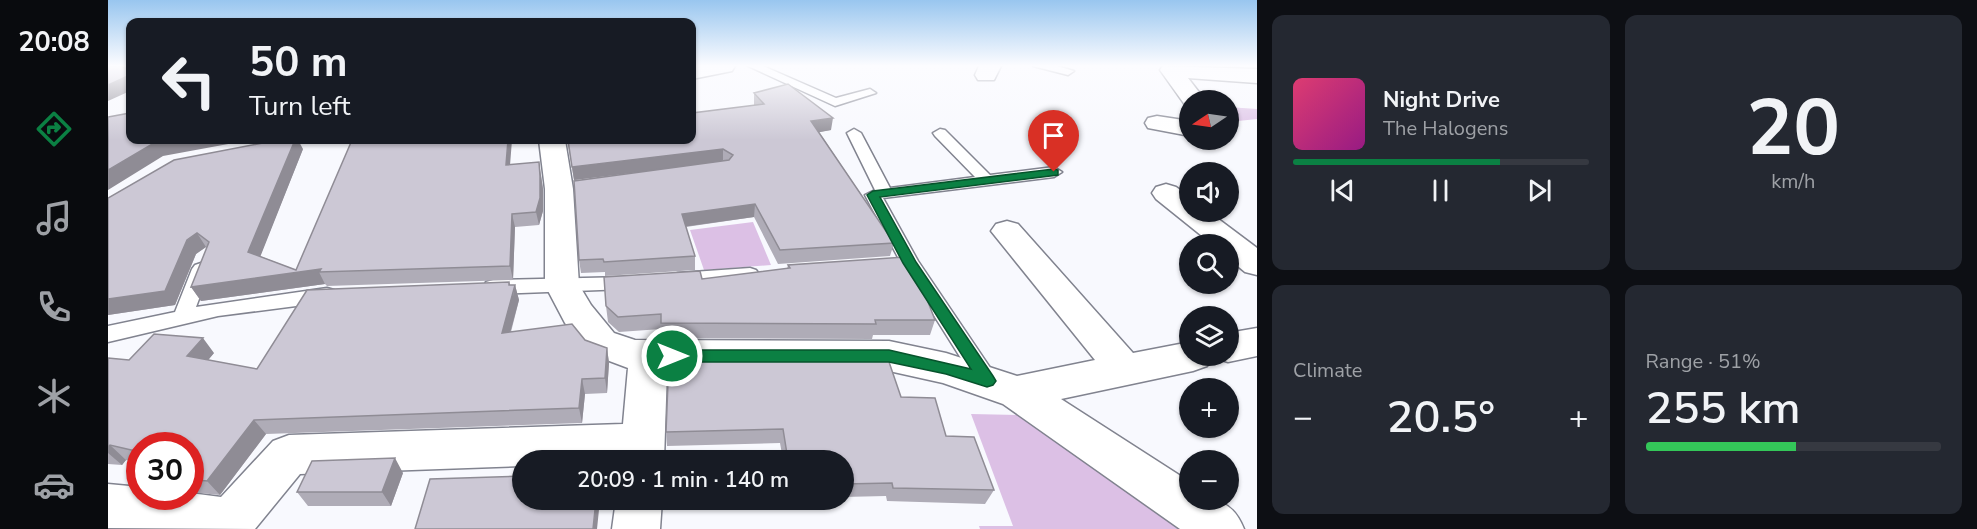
<!DOCTYPE html>
<html lang="en">
<head>
<meta charset="utf-8">
<style>
  :root { --surface:#171b24; --page:#242831; --text:#f1f3f6; --muted:#9ea1a6; --line:#363941; --accent:#0b8043 }
  body { margin:0; font-family:"Nunito Sans",sans-serif; background:var(--page); color:var(--text); height:100vh; display:flex; flex-direction:column; font-size:22px; white-space:nowrap }
  * { box-sizing:border-box; margin:0 }
  p { font-size:20px; color:var(--muted) }
  .icon { flex:none; width:33px; height:33px; fill:none; stroke:currentColor; stroke-width:2; stroke-linecap:round; stroke-linejoin:round }
  .map { position:relative; flex:1; overflow:hidden }
  .drawer { display:flex; flex-direction:column; gap:15px; padding:15px; background:#0d0f14; width:720px }
  .drawer>* { flex:none }
  .top-card { position:absolute; left:18px; top:18px; width:570px; height:126px; border-radius:12px; box-shadow:0 2px 4px #0004; background:#171b24; color:var(--text); overflow:hidden }
  .needle { width:39px; rotate:257deg }
  .fabs { position:absolute; left:1071px; top:90px; display:grid; gap:12px }
  .fabs a { display:grid; place-items:center; width:60px; height:60px; border-radius:50%; background:var(--surface); box-shadow:0 2px 4px #0004; font-size:30px }
  .speed { position:absolute; left:18px; top:432px; display:flex; gap:12px; font-size:30px; font-weight:700; text-align:center }
  .speed>* { display:grid; place-content:center; width:78px; height:78px; border-radius:50%; background:var(--surface); box-shadow:0 2px 4px #0004; line-height:1 }
  .speed .limit { border:9px solid #d22; background:#fff; color:#111 }
  .pin { position:absolute; display:grid; place-items:center; width:51px; height:51px; color:#fff; margin:-62px -26px; border-radius:50% 50% 50% 0; rotate:-45deg; box-shadow:0 0 6px #0007 }
  .pin .icon { rotate:45deg }
  .me { position:absolute; width:66px; margin:-33px; rotate:90deg; stroke-linejoin:round; filter:drop-shadow(0 0 4px #0008) }
  .turn { display:flex; align-items:center; gap:21px; height:126px; padding:0 24px; font-size:27px }
  .turn .icon { width:78px; height:78px; stroke-width:2.5 }
  .turn b { display:block; font-size:42px; line-height:51px }
  .big { font-size:45px; font-weight:600; line-height:1.1 }
  .drawer .tile { flex:1; display:flex; flex-direction:column; justify-content:center; gap:9px; min-width:0; padding:0 21px; border-radius:12px; background:var(--page) }
  .drawer .dial { align-items:center; gap:0 }
  .dial b { font-size:78px; line-height:1 }
  .song { display:flex; align-items:center; gap:18px }
  .cover { width:72px; height:72px; border-radius:9px; background:linear-gradient(135deg,hsl(340 70% 55%),hsl(310 70% 35%)) }
  .played { height:6px; border-radius:3px; background:linear-gradient(90deg,var(--accent) 70%,var(--line) 70%) }
  .keys { display:flex; justify-content:space-around; direction:ltr }
  .heat { display:flex; justify-content:space-between; align-items:center; font-size:33px; direction:ltr }
  .charge { height:9px; border-radius:4px; background:linear-gradient(90deg,#34c759 51%,var(--line) 0) }
  .drawer .tiles { flex:1; display:grid; gap:15px; grid-template-columns:repeat(2,1fr) }
  .trip { position:absolute; left:404px; top:450px; width:342px; height:60px; border-radius:30px; background:var(--surface); box-shadow:0 2px 4px #0004; font-weight:600; line-height:60px; text-align:center }
  main { display:flex; flex:1; min-height:0 }
  .tabs { display:flex; flex-direction:column; width:108px; justify-content:space-around; align-items:center; background:#090b0e; color:var(--muted) }
  .tabs .icon { width:42px; height:42px }
  .tabs .selected { color:var(--accent) }
  .tabs b { font-size:27px; color:var(--text) }
  .map>svg:first-child { display:block }
</style>
</head>
<body>
<main>
<nav class="tabs">
<b>20:08</b>
<svg class="icon selected" aria-label="directions" viewBox="0 0 24 24"><path d="M12 3l9 9-9 9-9-9zM9 14v-3h6M13 9l2 2-2 2"/></svg>
<svg class="icon" aria-label="music" viewBox="0 0 24 24"><path d="M9 18V5l10-2v13"/><circle cx="6" cy="18" r="3"/><circle cx="16" cy="16" r="3"/></svg>
<svg class="icon" aria-label="phone" viewBox="0 0 24 24"><path d="M5 4h4l2 5-3 2q2 4 5 5l2-3 5 2v4C11 20 4 13 5 4z"/></svg>
<svg class="icon" aria-label="climate" viewBox="0 0 24 24"><path d="M12 3v18M4 7l16 10M4 17L20 7"/></svg>
<svg class="icon" aria-label="car" viewBox="0 0 24 24"><path d="M5 17H2v-5l4-1 3-4h7l3 4 3 1v5h-3M9 17h6M6 11h13"/><circle cx="7" cy="17" r="2"/><circle cx="17" cy="17" r="2"/></svg>
</nav>
<div class="map">
<svg width="1149" height="529" viewBox="0 0 1149 529">
  <rect width="100%" height="100%" fill="#f8f9fe"/>
  <path fill="#dcc0e5" d="M1120 107 1149 109V119L1121 122Z
    M645 222 663 265 596 270 582 230Z
    M863 414 915 415 1089 529H872L871 526H905Z"/>
  <g fill="none" stroke-linecap="round" stroke-linejoin="round">
    <g stroke="#81838f" stroke-width="3">
      <path id="lane" d="M640 66H655L728 98 762 89 768 93 727 106Z
        M925 66H949L966 71 960 75Z
        M746 129 753 133 782 188 867 177 827 136 825 133 832 129 837 130 882 175 946 167 954 172 946 177 775 198 810 261 887 375 890 381 887 387 879 390 871 387 793 263 757 195 767 190 739 133Z
        M93 263 99 265 102 269 88 307 219 288 226 290 228 295 226 300 219 302 110 316 0 342V326L67 312 84 269 87 265Z
        M642 268 648 270 651 274 648 278 570 285 563 283 561 279 563 275 570 273Z
        M519 277 526 278 528 283 526 288 519 289 385 294 378 292 376 287 378 282 385 280Z"/>
    </g>
    <g stroke="#81838f" stroke-width="3">
      <path id="street" d="M584 66H627L624 71 584 79Z
        M871 66H893L886 80H870L867 75Z
        M1055 66 1149 69V83L1080 78 1097 100H1082V106L1077 105 1052 70Z
        M1049 116 1082 121V136L1040 128 1037 123 1040 118Z
        M431 140H457L465 189 471 285 483 305 506 333 527 340 781 341 838 353 909 376 987 360 883 231 888 224 899 221 910 224 1025 353 1082 342V356H1104L1099 366 1085 371 953 399 1082 482V500C1110 500 1124 500 1136 529H1072L895 404 835 383 781 371 559 370 556 460H414V466L192 474 147 529 0 528V484L32 487V496H82V493L113 497 165 441 181 435 515 424 520 368 480 353 457 323 437 285V189Z
        M1058 184 1068 187 1082 197V212H1101L1149 248V275L1137 272 1120 258V244H1104L1048 199 1044 193 1048 187Z
        M1149 328V356L1120 362 1107 358 1105 356H1120V333Z
        M508 500H554L552 529H504Z"/>
    </g>
    <use href="#lane" fill="#fff" fill-rule="evenodd"/>
    <use href="#street" fill="#fff" fill-rule="evenodd"/>
  </g>
  <path fill="#afacb7" d="M646 93 723 130 711 132 786 243 782 256 670 264 646 217 578 227 587 256V270L497 276V272L473 273 471 260 560 168 466 180 459 140 646 105Z
    M195 149 152 256 188 270 402 164 433 175 435 189V211L431 225 407 227 405 280 219 286 217 284 93 301 83 287 99 248 98 247 88 254 67 305 0 315V198Z
    M680 265 827 320 822 335H765L764 339 554 338 553 329 511 332 500 322 498 306 594 279 679 269Z
    M401 282 402 285H407L411 300 403 332 477 340 499 348 501 363 499 393 477 394 474 423 158 434 112 495 82 492V446H32V463L18 460 14 465 0 464V358L21 360 106 353 100 360 149 369Z
    M793 397 838 436 886 490 877 504 779 501 778 496 735 497V460H675L672 443 559 446 558 432Z
    M295 473 283 506H200L189 492Z"/>
  <path fill="#8f8c95" d="M22 75V91L0 101V85Z
    M725 118 723 130 702 134 703 121Z
    M65 140H142L55 156 0 190V170L46 143Z
    M187 140H190L195 149 149 265 140 252Z
    M400 140H404L401 178 398 165Z
    M615 149V162L466 180 464 167Z
    M431 162 435 189V211L431 225 428 212Z
    M647 204 646 217 574 227V214Z
    M404 214 407 227 405 280 402 266Z
    M89 233 98 247 88 254 67 305 0 315V299Z
    M213 269 211 272 217 284 93 301 83 287Z
    M401 282 405 296 407 285 411 300 398 348 394 333Z
    M95 338 106 353 91 371 79 356Z
    M499 348 501 363 499 393 497 378Z
    M474 379 477 394 474 423 471 408Z
    M146 420 158 434 112 495 99 481Z
    M2 445 18 460 14 465 0 453V448Z
    M287 458 295 473 283 506 274 492Z
    M488 500H492L489 529H485Z"/>
  <path fill="#ccc8d5" stroke="#8f8c95" stroke-width="1.5" d="M0 66H13L22 70V75L0 85Z
    M680 84 725 118 703 121 786 243 672 250 647 204 574 214 587 256 496 262 495 259 471 260 466 181 621 160 625 155 615 149 464 167 460 140H584V113L656 104 646 93Z
    M22 113V140H65L46 143 0 170V117Z
    M170 140H187L140 252 188 270 244 140H400L398 165 431 162 432 176V198L428 212 404 214 402 266 211 272 213 269 83 287 101 242 89 233 79 240 57 291 0 299V198L66 160Z
    M797 257 806 266 827 320H767L768 324 553 323V314L510 317 498 306 496 277 592 271 594 279 682 268 680 265Z
    M401 282V285H407L394 333 464 324 477 340 499 348 497 378 474 379 471 408 146 420 99 481 82 479V446H32V452L2 445 0 448V358L21 360 46 334 95 338 79 356 149 369 199 290Z
    M561 358 780 359 793 397 827 398 838 436 866 437 886 490 785 488 784 483 735 484V460H680L675 429 558 432Z
    M287 458 274 492H189L204 461Z
    M414 476V500H488L485 529H307L322 479Z"/>
  <linearGradient id="sky" x2="0" y2="1"><stop stop-color="#99c6ef"/><stop offset="0.47" stop-color="#fcfcff"/><stop offset="1" stop-color="#fcfcff" stop-opacity="0"/></linearGradient>
  <rect width="1149" height="140" fill="url(#sky)"/>
  <path fill="#0b8043" stroke="#07532c" stroke-width="1.5" d="M946 169 950 170V175L772 197 808 262 885 376 888 381 885 385 879 387 838 374 781 362H564L556 356 564 350H781L863 369 795 263 759 195 765 191Z"/>
</svg>
<div class="fabs">
<a><svg class="needle" viewBox="-14 -14 28 28"><path d="M0-13l5 13h-10z" fill="#e53935"/><path d="M0 13l5-13h-10z" fill="#9ea1a6"/></svg></a>
<a><svg class="icon" aria-label="sound" viewBox="0 0 24 24"><path d="M4 9h4l5-4v14l-5-4H4zM17 9q2 3 0 6"/></svg></a>
<a><svg class="icon" aria-label="search" viewBox="0 0 24 24"><circle cx="10" cy="10" r="6"/><path d="M15 15l6 6"/></svg></a>
<a><svg class="icon" aria-label="layers" viewBox="0 0 24 24"><path d="M12 4l9 5-9 5-9-5zM3 14l9 5 9-5"/></svg></a>
<a>+</a>
<a>−</a>
</div>
<div class="speed"><div class="limit">30</div></div>
<div class="pin" style="left:946px;top:172px;background:#d93025"><svg class="icon" aria-label="arrive" viewBox="0 0 24 24"><path d="M6 21V4h12l-3 4 3 4H6"/></svg></div>
<svg class="me" style="left:564px;top:356px" viewBox="-20 -20 40 40"><circle r="17" fill="#0b8043" stroke="#fff" stroke-width="3"/><path d="M0-11L8 9 0 5-8 9z" fill="#fff"/></svg>
<div class="trip">20:09 · 1 min · 140 m</div>
<div class="top-card">
<div class="turn"><svg class="icon" aria-label="left" viewBox="0 0 24 24"><path d="M17 20v-9H6M10 6l-5 5 5 5"/></svg><div><b>50 m</b>Turn left</div></div>
</div>
</div>
<section class="drawer">
<div class="tiles">
<div class="tile">
<div class="song"><i class="cover"></i><div><b>Night Drive</b><p>The Halogens</p></div></div>
<div class="played"></div>
<div class="keys"><svg class="icon" aria-label="previous" viewBox="0 0 24 24"><path d="M18 5L8 12l10 7zM5 5v14"/></svg><svg class="icon" aria-label="pause" viewBox="0 0 24 24"><path d="M8 5v14M16 5v14"/></svg><svg class="icon" aria-label="next" viewBox="0 0 24 24"><path d="M6 5l10 7-10 7zM19 5v14"/></svg></div>
</div>
<div class="tile dial"><b>20</b><p>km/h</p></div>
<div class="tile"><p>Climate</p>
<div class="heat"><a>−</a><b class="big">20.5°</b><a>+</a></div>
</div>
<div class="tile"><p>Range · 51%</p><b class="big">255 km</b><div class="charge"></div></div>
</div>
</section>
</main>
</body>
</html>
